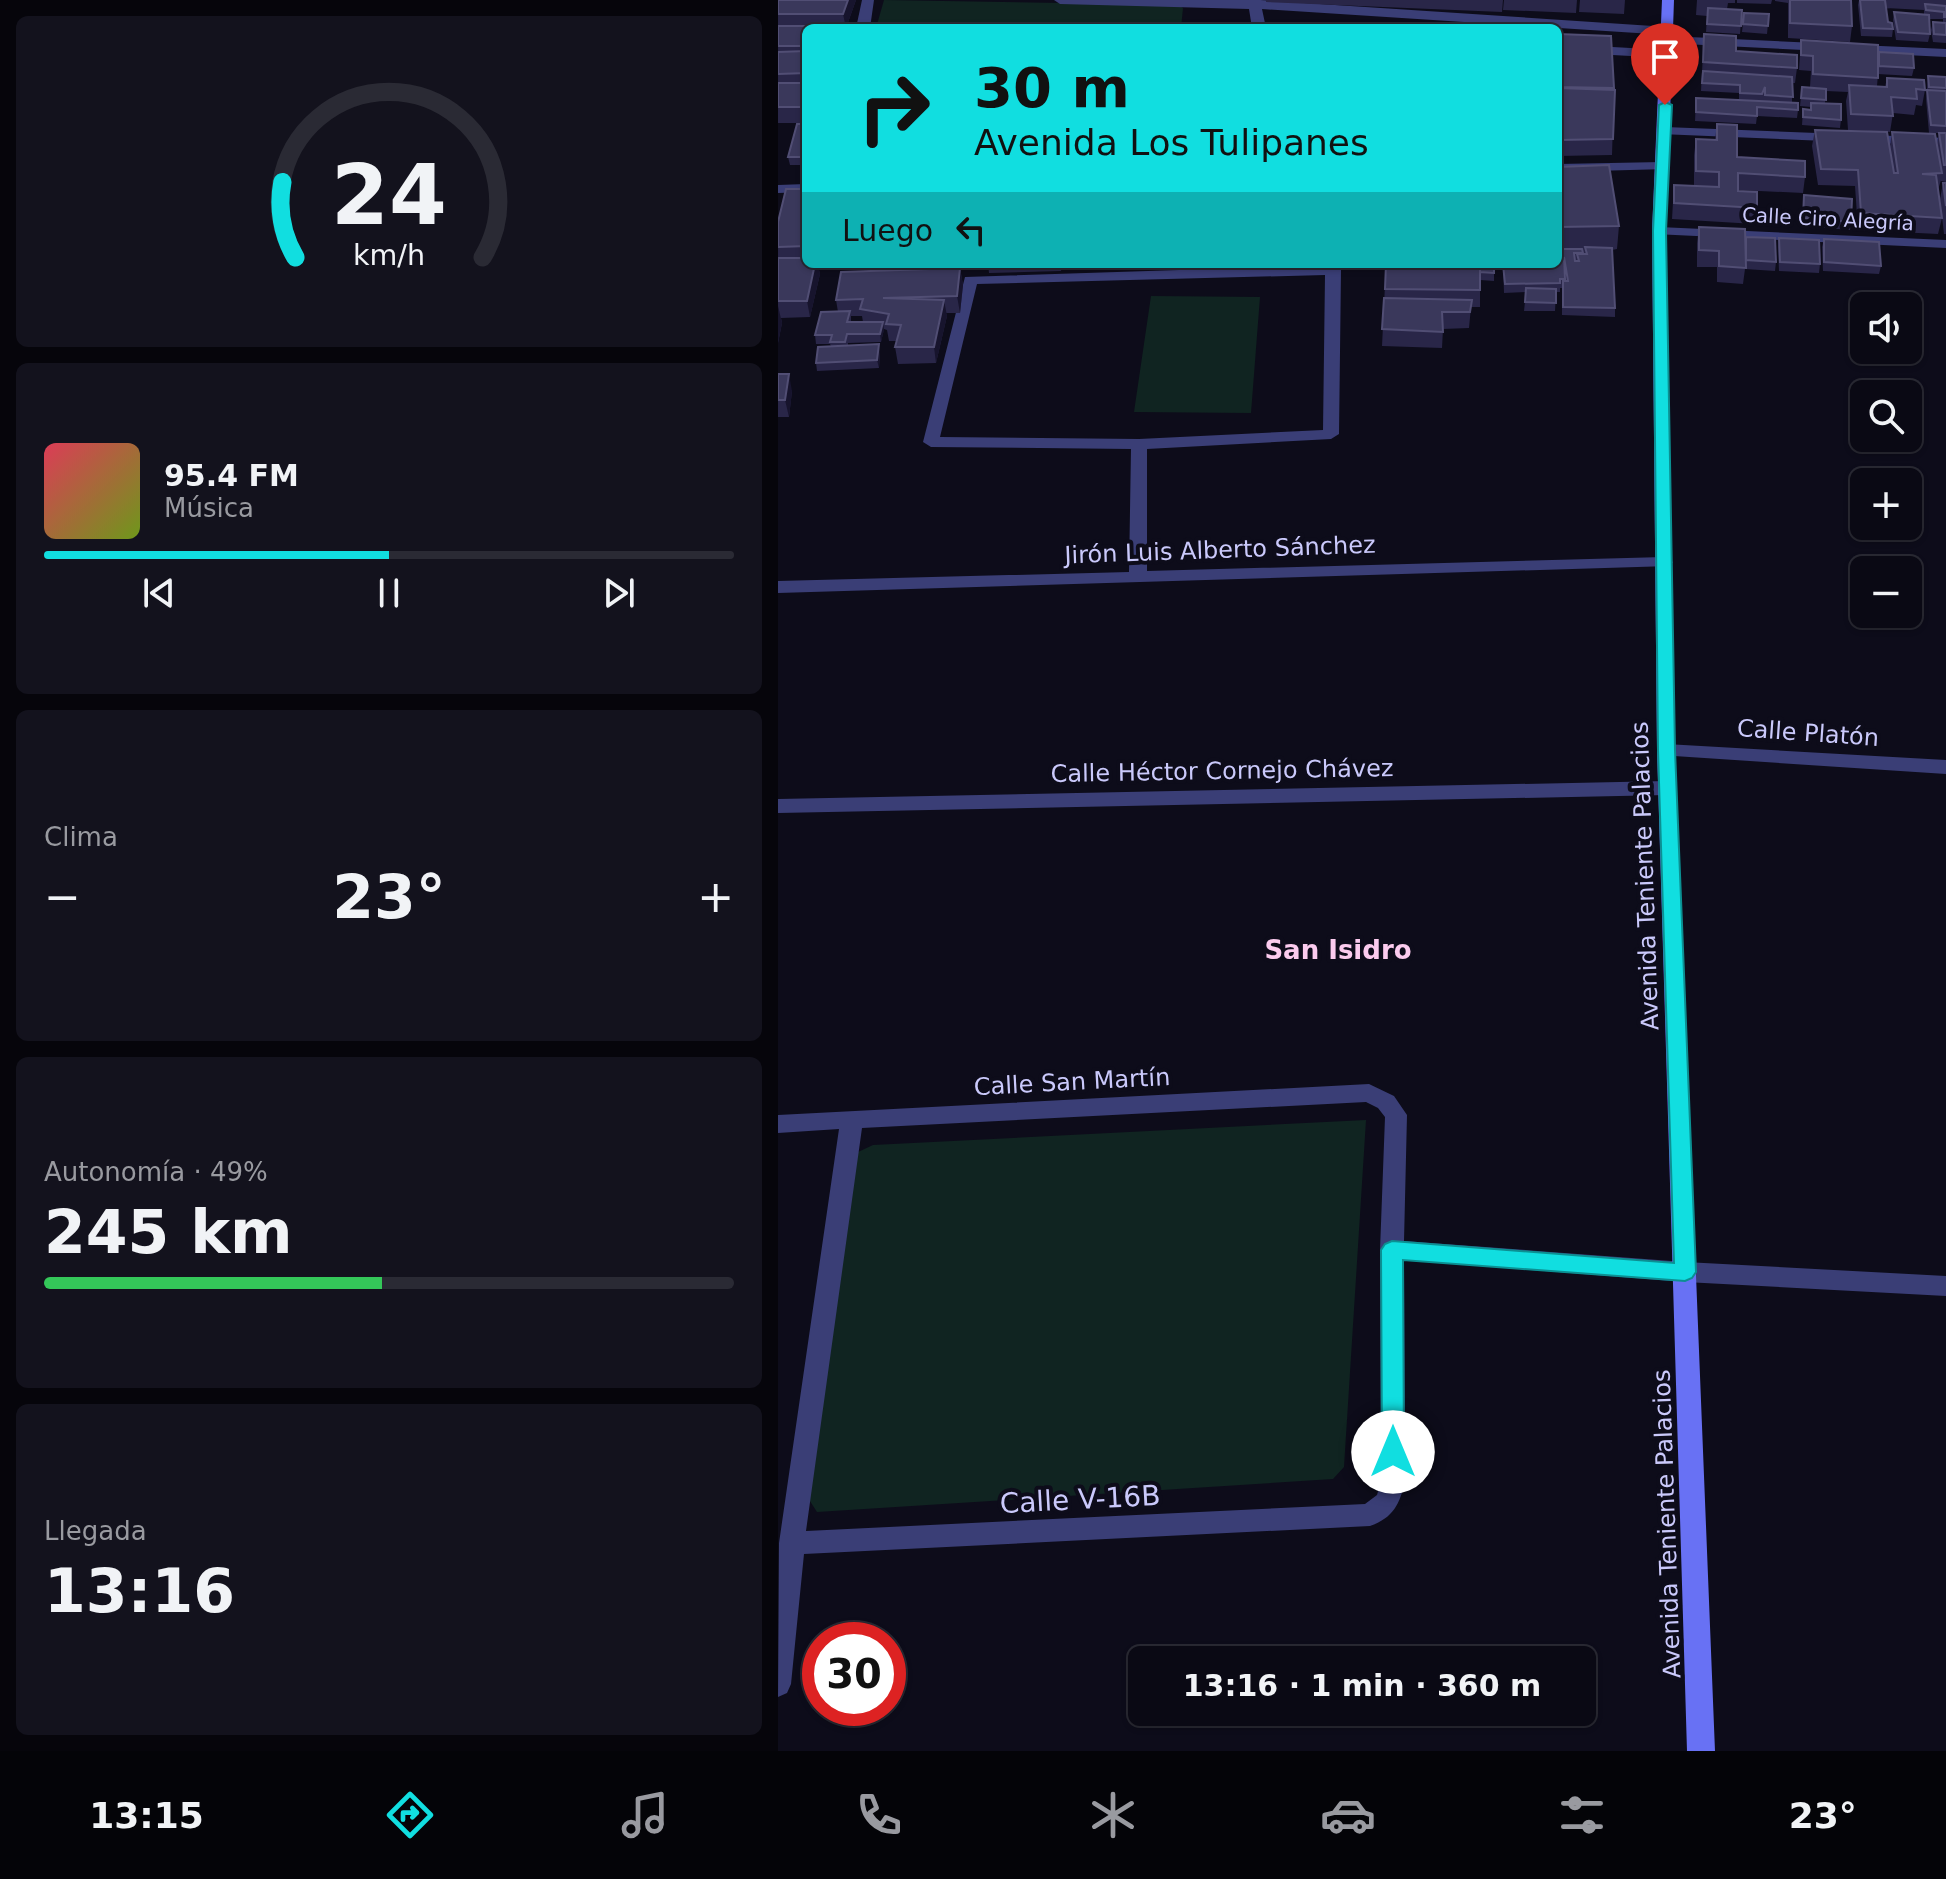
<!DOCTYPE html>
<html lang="es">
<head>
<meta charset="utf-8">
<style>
  :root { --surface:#0a0914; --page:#13121d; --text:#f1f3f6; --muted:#999aa0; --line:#2a2a34; --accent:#11dee0 }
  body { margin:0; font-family:"DejaVu Sans",sans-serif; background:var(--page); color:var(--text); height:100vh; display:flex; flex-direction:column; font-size:30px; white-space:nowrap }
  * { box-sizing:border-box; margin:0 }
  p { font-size:26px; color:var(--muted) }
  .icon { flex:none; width:44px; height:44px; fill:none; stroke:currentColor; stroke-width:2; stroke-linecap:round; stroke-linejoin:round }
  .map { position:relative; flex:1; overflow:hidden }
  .panel { display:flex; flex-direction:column; gap:16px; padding:16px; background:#06050b; width:778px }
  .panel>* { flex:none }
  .top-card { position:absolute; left:24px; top:24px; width:760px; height:244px; border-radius:12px; box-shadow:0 2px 6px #0004,0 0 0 2px var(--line); background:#11dee0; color:#111; overflow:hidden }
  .fabs { position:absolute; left:1072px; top:292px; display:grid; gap:16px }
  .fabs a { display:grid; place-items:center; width:72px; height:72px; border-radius:12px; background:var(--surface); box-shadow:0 2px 6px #0004,0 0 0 2px var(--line); font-size:40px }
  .speed { position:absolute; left:24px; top:1622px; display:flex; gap:16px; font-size:40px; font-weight:700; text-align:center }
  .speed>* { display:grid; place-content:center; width:104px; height:104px; border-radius:50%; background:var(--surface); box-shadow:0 2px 6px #0004,0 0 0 2px var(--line); line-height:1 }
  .speed .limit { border:12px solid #d22; background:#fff; color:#111 }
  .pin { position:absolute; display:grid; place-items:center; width:68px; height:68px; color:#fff; margin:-82px -34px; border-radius:50% 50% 50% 0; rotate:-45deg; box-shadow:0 0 8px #0007 }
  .pin .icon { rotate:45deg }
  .me { position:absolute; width:88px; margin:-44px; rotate:0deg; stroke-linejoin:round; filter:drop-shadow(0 0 6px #0008) }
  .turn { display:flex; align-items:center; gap:28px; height:168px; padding:0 40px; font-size:36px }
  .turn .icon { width:104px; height:104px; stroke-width:2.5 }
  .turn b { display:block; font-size:56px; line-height:68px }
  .then { display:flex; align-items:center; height:76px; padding:0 40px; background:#0003; gap:16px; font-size:30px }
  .big { font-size:60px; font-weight:700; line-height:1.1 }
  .panel .card { flex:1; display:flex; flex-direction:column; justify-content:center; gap:12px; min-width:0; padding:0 28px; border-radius:12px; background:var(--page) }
  .panel .dial { align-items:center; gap:0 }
  .dial svg { height:208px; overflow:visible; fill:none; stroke:var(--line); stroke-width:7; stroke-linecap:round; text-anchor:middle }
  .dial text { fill:var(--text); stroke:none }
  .song { display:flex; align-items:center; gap:24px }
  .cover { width:96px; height:96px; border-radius:12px; background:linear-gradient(135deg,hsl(350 70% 55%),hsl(80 70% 35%)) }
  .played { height:8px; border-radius:4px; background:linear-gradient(90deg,var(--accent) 50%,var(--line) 50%) }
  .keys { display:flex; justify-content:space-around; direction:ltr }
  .heat { display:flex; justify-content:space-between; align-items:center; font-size:44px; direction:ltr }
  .charge { height:12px; border-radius:6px; background:linear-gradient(90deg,#34c759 49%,var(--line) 0) }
  .trip { position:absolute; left:350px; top:1646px; width:468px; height:80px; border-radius:12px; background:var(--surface); box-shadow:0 2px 6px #0004,0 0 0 2px var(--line); font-weight:700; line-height:80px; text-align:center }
  .dock { display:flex; height:128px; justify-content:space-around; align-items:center; background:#040408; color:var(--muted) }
  .dock .icon { width:56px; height:56px }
  .dock .on { color:var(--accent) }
  .dock b { font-size:36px; color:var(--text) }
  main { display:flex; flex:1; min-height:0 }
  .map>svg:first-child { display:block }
</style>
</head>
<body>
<main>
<section class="panel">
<div class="card dial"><svg viewBox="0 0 100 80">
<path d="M14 69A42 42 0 1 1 86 69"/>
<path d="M14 69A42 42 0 0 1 9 40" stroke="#11dee0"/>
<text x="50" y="56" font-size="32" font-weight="700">24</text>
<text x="50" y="72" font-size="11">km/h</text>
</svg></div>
<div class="card">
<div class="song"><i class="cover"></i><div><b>95.4 FM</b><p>Música</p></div></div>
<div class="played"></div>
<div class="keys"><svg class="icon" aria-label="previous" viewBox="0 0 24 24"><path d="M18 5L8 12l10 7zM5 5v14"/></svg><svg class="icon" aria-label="pause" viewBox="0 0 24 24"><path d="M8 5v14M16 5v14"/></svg><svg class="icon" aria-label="next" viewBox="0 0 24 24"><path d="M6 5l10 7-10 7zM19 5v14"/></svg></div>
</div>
<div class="card"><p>Clima</p>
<div class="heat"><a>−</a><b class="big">23°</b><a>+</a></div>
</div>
<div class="card"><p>Autonomía · 49%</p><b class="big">245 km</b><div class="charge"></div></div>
<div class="card"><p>Llegada</p><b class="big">13:16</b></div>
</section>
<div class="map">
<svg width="1168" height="1751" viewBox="0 0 1168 1751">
  <rect width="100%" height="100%" fill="#0d0c1a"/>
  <path fill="#102421" d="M106 0 400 5 405 8 403 28H98Z
    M373 296 482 297 473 413 356 412Z
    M588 1120 566 1467 555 1479 39 1512 30 1498 78 1153 95 1145Z"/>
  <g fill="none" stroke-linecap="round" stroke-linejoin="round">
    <path fill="#3a3e76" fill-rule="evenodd" d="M84 0H96L92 28H78Z
      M276 0H482L890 27 897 31 890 35 484 9 488 28H474L471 9 282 4Z
      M890 36 1168 49V57L885 43V37Z
      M780 44 889 50 896 54 889 58 780 52Z
      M887 127 1168 138V146L882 134V128Z
      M884 162 889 163V169L780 172V164Z
      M28 184V192L0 193V185Z
      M881 227 1168 240V248L876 234V228Z
      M555 265 563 270 561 434 553 439 369 449V571L886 557 895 562 892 566 0 593V581L351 572 353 449 153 447 145 442 187 277ZM547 275 545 430 361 439 162 437 199 284Z
      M888 744 1168 760V774L881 755 879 750Z
      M889 781 899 788 889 795 0 813V799Z
      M591 1084 616 1096 629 1115 626 1241 907 1262 1168 1276V1296L907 1282 626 1260 627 1481C622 1504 615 1518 592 1526L26 1554 13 1684 9 1693 0 1697 1 1543 61 1129 0 1133V1115ZM588 1102 600 1108 607 1117 602 1250 603 1481 599 1495 587 1504 28 1531 84 1128Z"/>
    <path fill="#6871f4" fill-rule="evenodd" d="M884 0H896L888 231 897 750 937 1751H909L879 750 874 231Z"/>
  </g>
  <path fill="#292648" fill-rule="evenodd" d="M0 0H78L68 28H28V123H0Z
    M488 0H725L724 12 488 2Z
    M726 0H799L798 13 725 10Z
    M802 0H847L846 14 801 12Z
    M919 0H957V3H950L949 9 964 10 962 34 928 32 929 16 918 15Z
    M959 0H994L993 4 959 3Z
    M997 0H1073L1074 26 1072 42 1010 38V3L997 1Z
    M1081 0H1107L1110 22 1115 29 1114 37 1083 36 1080 5Z
    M1108 0H1168V43L1155 42 1153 30 1155 22 1165 23V19H1151L1152 34 1150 42 1118 40 1115 20 1116 12 1146 15V10L1108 8Z
    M966 13 991 14 989 34 964 32Z
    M780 34 833 36 836 90 834 155 780 156Z
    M926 34 958 51 1019 68 1017 83H1014V103L1020 110 1019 118 979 116 978 124 917 121 918 98 961 100V93L923 91Z
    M1023 40 1100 55 1136 68 1134 76 1100 74 1099 86 1107 87 1109 78 1147 90 1144 106 1138 105 1136 115 1115 113 1112 132 1070 130 1068 101 1070 92 1048 91 1047 103 1063 120 1062 128 1024 125 1025 109 1032 110 1033 107 1022 106 1024 87H1032L1033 71 1021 70Z
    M1150 76 1168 77V182L1163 181V180L1160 190 1164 218 1160 234 1080 230 1077 186 1040 185 1034 146 1037 130 1112 146 1114 132 1159 144 1161 133H1151L1148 99Z
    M28 124V165H12L10 157Z
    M939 124 959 157 1027 177 1025 193 960 190 979 208 977 224 894 219 896 185 916 186V155L918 139 937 140Z
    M780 167 841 226 839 249 834 250 837 308V317L784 315V288H782V292H778L777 311H746L748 292 726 293 725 264H780Z
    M1165 183H1168V234H1166L1162 199Z
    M28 189V264H141L140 267 41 270 42 274 32 317 3 318 4 323 0 343V222Z
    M1026 195 1073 222 1072 230 1024 226Z
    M921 227 967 244 998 262 997 271 967 269 965 284 939 282V267H919V243Z
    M1001 238 1042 264 1041 273 1001 271 1000 247Z
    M1046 239 1103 266 1101 274 1045 271 1044 247Z
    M148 264H170V266L149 267Z
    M210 264H284L283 271 211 273Z
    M396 264H445L396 266Z
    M493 264H524L493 266Z
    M532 264H608L532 265Z
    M608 264 716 273V281L702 280V307H693L691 328 665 329 664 348 604 346Z
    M182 268 185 285 182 313H168L169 316 158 363 120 364 117 347 119 341H111L109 330 106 329 103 342 70 343V346L102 353 101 368 39 371 38 363 53 346 52 344H38L37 335 60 312 58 300ZM73 316H84L85 322H73Z
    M0 374 14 391 11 417H0Z"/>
  <path fill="#17142d" d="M70 0H78L68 28 65 14Z
    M37 264H40L42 274 32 317 29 301Z
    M182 268 185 285 182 313 179 296Z
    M166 300 169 316 158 363 156 347Z
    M0 306 4 323 0 343Z
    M105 322 106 330 103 342 102 334Z
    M101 344 102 353 101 368 99 360Z
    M11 374 14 391 11 417 7 400Z"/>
  <path fill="#3a385b" stroke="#514e74" stroke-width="2" d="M0 0H70L65 14H0Z
    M1012 0H1073L1074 26 1012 23Z
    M1082 0H1107L1110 22 1114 23 1115 29 1085 28Z
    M1147 4 1168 6V17H1166V12L1148 10Z
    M930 8 964 10 963 26 929 24Z
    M1116 12 1151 15 1152 34 1120 32Z
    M966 13 991 14 990 26 965 24Z
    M1155 22 1168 23V35L1156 34Z
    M0 26H63L62 28H28V46H0Z
    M780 34 833 36 836 88 780 87Z
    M926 34 958 36V51L1019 55V68L925 62Z
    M1023 40 1100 45V78L1035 74V56L1023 55Z
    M28 51V73L0 74V52Z
    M1101 52 1135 54 1136 68 1101 66Z
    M925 71 1014 77 1015 97 987 95V87L984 94 962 93V85L924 83Z
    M1150 76 1168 77V88L1151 87Z
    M1109 78 1146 80 1147 90 1138 89 1139 99 1113 97 1115 116 1073 114 1071 85 1109 87Z
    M0 83H28V107H0Z
    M1024 87 1048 89V100L1023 98Z
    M780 88 837 90 835 139 780 140Z
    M1149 90 1168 91V126L1153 125Z
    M918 98 1020 103V110L979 107V116L918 112Z
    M1033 103 1063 104V120L1025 117V109L1033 110Z
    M19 124H28V157H10Z
    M939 124 959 125V157L1027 161V177L960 173V191L979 192V208L896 203V185L941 187V172L918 171V139L939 140Z
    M1037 130 1109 132 1116 173H1120L1114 132 1157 134 1164 173 1144 174 1158 175 1164 218 1083 213 1080 170 1043 169Z
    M1161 133H1168V165H1166Z
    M831 165 841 226 780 227V167Z
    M1165 183H1168V206Z
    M8 189H28V246L0 247V222Z
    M1026 195 1074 199 1073 222 1025 218Z
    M921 227 967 229 968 268 941 266V251L921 250Z
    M968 237 997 238 998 262 968 260Z
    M1001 238 1041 240 1042 264 1002 262Z
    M1046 239 1101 242 1103 266 1046 262Z
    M807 247 834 248 837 308 785 307V281H790L786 257 787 279H782V283L727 284 725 264H780V249H804L805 253H796L797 261H801L799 254H809Z
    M0 258H28V264H37L29 301H0Z
    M608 264 702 267V290L607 289Z
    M611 264H661V266Z
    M666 264H716V273L702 272V267L666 266Z
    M182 268 179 296 105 298 166 300 156 347H117L123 325 108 324 111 314 82 309 85 299 58 300 63 272Z
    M748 288 778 289V303L747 302Z
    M606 298 694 300 692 312H664L665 332 604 329Z
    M72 311 69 322H105L102 334H69L67 342H52L54 335H37L43 312Z
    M101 344 99 360 38 363 40 347Z
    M0 374H11L7 400H0Z"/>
  <path fill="#11dee0" stroke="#0b9092" stroke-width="2" d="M887 102 894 105 888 231 897 750 918 1272 914 1278 907 1281 625 1260 626 1452 623 1459 615 1462 607 1459 604 1452 603 1250 607 1244 614 1241 896 1263 880 750 875 231 881 105Z"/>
  <g text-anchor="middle" stroke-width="8" stroke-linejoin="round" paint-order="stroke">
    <g font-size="20" fill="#cac9fb" stroke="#0d0c1a">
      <text transform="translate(1050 219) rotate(3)" y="7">Calle Ciro Alegría</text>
    </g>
    <g font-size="24" fill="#cac9fb" stroke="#0d0c1a">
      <text transform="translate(442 550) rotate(-2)" y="8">Jirón Luis Alberto Sánchez</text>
      <text transform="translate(1030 733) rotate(4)" y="8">Calle Platón</text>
      <text transform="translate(444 771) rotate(-1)" y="8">Calle Héctor Cornejo Chávez</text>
      <text transform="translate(867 876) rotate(-92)" y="8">Avenida Teniente Palacios</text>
      <text transform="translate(294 1082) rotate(-3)" y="8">Calle San Martín</text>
      <text transform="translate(889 1524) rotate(-92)" y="8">Avenida Teniente Palacios</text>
    </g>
    <g font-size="26" font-weight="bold" fill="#fbcbee" stroke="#0d0c1a">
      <text x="560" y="959">San Isidro</text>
    </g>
    <g font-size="28" fill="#cac9fb" stroke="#0d0c1a">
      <text transform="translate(302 1499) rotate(-3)" y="10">Calle V-16B</text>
    </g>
  </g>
</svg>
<div class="fabs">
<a><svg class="icon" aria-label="sound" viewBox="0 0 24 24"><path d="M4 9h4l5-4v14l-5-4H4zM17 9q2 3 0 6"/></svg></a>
<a><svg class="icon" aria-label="search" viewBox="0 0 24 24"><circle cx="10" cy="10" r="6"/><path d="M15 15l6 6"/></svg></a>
<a>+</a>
<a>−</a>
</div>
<div class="speed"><div class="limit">30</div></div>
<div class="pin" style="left:887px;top:105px;background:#d93025"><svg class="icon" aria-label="arrive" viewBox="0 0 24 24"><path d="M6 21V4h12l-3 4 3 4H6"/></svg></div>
<svg class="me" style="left:615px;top:1452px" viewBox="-20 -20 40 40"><circle r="19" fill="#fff"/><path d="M0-13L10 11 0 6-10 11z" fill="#11dee0"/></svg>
<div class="trip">13:16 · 1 min · 360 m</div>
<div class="top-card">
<div class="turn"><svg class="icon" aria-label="right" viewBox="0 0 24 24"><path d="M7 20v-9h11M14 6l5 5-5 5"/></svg><div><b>30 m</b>Avenida Los Tulipanes</div></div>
<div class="then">Luego<svg class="icon" aria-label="left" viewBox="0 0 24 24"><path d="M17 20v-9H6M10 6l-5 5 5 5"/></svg></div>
</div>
</div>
</main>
<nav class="dock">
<b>13:15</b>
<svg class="icon on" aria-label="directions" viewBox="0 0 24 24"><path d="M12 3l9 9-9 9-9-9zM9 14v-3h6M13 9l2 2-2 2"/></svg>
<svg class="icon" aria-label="music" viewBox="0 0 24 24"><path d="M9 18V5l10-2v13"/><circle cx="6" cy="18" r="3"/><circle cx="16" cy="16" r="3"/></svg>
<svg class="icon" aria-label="phone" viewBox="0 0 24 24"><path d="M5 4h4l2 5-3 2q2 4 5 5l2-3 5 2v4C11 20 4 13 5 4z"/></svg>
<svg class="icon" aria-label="climate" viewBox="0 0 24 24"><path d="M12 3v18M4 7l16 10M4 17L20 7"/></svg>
<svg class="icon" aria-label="car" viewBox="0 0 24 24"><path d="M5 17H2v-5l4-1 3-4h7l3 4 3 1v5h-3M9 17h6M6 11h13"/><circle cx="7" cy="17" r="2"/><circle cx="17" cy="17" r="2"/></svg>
<svg class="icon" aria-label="filters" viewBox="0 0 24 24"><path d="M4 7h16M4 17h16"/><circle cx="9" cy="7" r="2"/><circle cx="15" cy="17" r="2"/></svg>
<b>23°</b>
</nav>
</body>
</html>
